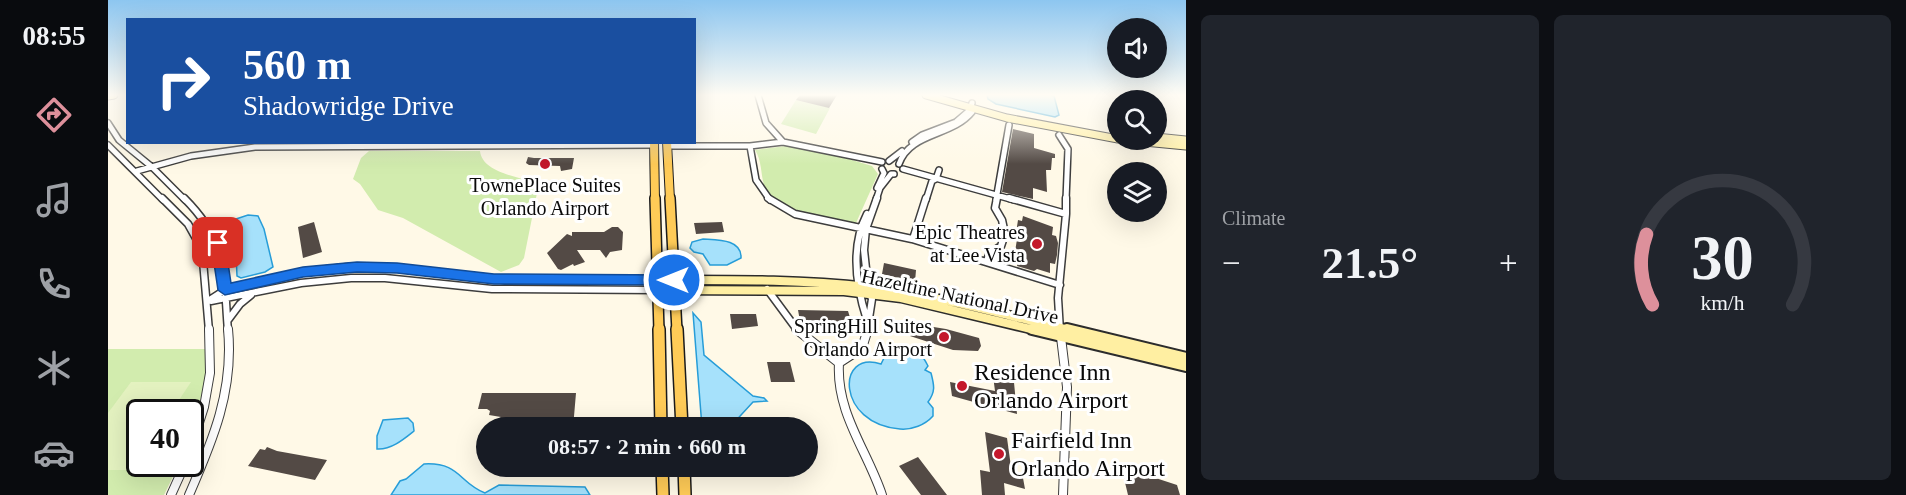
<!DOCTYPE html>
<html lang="en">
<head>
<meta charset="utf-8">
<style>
  :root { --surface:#171b24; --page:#20242c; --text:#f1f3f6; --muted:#9ea1a6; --line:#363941; --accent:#dd909b }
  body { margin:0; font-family:"Times New Roman",serif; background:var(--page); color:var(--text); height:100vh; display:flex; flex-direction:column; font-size:22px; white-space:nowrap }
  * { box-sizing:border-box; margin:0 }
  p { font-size:20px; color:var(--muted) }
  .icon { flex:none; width:33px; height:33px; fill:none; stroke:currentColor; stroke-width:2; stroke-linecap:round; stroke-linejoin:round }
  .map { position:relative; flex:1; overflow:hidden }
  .drawer { display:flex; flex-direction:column; gap:15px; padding:15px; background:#0d0f14; width:720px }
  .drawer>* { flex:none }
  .guide { position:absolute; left:18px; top:18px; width:570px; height:126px; border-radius:0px; box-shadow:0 6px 24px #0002; background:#1a4fa0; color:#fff; overflow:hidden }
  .tools { position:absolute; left:999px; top:18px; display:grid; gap:12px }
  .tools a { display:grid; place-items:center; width:60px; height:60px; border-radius:50%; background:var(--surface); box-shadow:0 6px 24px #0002; font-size:30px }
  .speed { position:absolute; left:18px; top:399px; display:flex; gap:12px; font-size:30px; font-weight:700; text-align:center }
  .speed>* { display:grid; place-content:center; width:78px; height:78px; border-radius:50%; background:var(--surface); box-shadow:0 6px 24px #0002; line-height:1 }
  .speed .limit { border:3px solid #111; border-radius:9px; background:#fff; color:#111 }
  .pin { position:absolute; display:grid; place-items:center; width:51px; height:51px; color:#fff; margin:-26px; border-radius:12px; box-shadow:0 3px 9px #0006 }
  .me { position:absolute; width:66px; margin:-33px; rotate:270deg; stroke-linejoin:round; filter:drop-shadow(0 0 4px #0008) }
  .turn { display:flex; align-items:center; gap:21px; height:126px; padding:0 18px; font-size:27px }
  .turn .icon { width:78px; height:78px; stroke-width:2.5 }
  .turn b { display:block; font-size:42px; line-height:51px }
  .big { font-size:45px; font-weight:600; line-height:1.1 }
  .drawer .card { flex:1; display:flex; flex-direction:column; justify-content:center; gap:9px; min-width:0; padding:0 21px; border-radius:9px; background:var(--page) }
  .drawer .dial { align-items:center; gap:0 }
  .dial svg { height:156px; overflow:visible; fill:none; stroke:var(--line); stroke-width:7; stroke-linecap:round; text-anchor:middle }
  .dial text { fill:var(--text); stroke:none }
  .heat { display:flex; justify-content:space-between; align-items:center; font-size:33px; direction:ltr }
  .drawer .tiles { flex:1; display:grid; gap:15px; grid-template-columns:repeat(2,1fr) }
  .trip { position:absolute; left:368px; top:417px; width:342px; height:60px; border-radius:30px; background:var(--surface); box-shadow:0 6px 24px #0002; font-weight:600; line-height:60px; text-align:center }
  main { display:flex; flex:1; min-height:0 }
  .tab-bar { display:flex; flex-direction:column; width:108px; justify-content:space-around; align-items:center; background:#090b0e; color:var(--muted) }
  .tab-bar .icon { width:42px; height:42px }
  .tab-bar .active { color:var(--accent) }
  .tab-bar b { font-size:27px; color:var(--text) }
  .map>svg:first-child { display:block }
</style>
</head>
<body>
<main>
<nav class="tab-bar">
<b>08:55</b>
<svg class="icon active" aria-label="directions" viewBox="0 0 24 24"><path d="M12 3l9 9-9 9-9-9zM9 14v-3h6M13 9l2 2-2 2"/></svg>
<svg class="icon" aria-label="music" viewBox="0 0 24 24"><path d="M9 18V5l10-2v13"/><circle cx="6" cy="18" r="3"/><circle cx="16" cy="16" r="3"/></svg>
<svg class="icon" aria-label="phone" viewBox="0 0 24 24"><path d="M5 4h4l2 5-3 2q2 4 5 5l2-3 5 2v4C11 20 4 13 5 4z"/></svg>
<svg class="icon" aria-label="climate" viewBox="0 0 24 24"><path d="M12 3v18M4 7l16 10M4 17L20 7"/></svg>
<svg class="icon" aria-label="car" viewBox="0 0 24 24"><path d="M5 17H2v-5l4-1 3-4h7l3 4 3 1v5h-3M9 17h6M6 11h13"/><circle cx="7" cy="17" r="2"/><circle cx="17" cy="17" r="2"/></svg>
</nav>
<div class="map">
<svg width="1078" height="495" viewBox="0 0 1078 495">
  <rect width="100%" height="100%" fill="#fff9e7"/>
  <path fill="#d2ecae" d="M688 100 722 108 708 134 673 124Z
    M678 146 693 147 744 160 764 166 770 174 748 223C725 218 668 213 658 190 652 178 655 162 647 150Z
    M261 151H372C374 173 414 178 431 183L416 258 411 265 393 272 295 218 270 210 252 184 245 179 253 158Z
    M0 349H99L97 382 83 433 82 412H32V464H71L56 495H0Z"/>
  <path fill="#e4f2c0" d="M23 382H83L63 412H32L31 461 25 470H0V413Z"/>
  <path fill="#a6e1fb" stroke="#279dd8" stroke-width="1.5" d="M879 95H941L946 96 951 115 947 117 888 104 880 99Z
    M140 215 150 216 156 229 165 267 157 272 133 278 129 276 128 255 116 226 122 221Z
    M595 239C609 240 634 239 633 258L619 265H602L595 254 586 252 582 248 584 242Z
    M585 313 593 322 596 355 645 396 656 398 659 401 645 402 622 427H594Z
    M796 348C810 349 814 354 820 366L817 370 823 373C826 385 828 391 820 402L825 408V416C817 425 804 430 792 429 728 424 728 349 773 364L776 358Z
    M300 418 305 423 306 431C296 439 283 450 269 449V436L275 420Z
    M316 464C352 462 351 483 377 493L391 485 477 487 482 495H283L292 481 298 479Z"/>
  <path fill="#534a45" d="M692 95H729L721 108 688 100Z
    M905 129 926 134V148L947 154V158H944L943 170H938L939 192 925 188V199L894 192Z
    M420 157 426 158H466L464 169 453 171 452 166 421 165 418 163Z
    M915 216 945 227 944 235 948 236 950 243 949 255 947 264 942 263V273L929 269 926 271 909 266 910 260 906 258 910 233H908L910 220 914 221Z
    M206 222 214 252 195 258 190 227Z
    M614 222 616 232 588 234 586 223Z
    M504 227H510L515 232 514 250 502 252 498 258 492 250H469L477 262 466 266 465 264 453 270 450 269 439 253 459 234 464 236V232H496Z
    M776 263 808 270 807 282 774 274Z
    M690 310 740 311 744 324 692 321Z
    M622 314H648L650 326 624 329Z
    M807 324 838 329 871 338 873 346 870 351 845 350 802 336Z
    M659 362H682L687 382H663Z
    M884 368 905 372 909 414 844 396 842 382 887 391Z
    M374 393H468L465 428H378L393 417 381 415 382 411 379 409H370Z
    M877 432 899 438 904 474 915 478 917 489 896 483 897 495H874L872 470 882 472Z
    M159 447 169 451 219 460 207 480 140 466 152 449 157 450Z
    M810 457 839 495H813L791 466Z
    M1017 468 1069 485 1072 495H1020L1014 470 1018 471Z"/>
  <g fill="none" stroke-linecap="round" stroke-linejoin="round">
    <g stroke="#3d3d3d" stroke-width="8">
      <path id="street-far2" d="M650 95 658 123 675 142
        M0 123 11 140 44 167 77 200
        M951 135 960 149 958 200
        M804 142 814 135 848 122 862 110
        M0 145 55 200
        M559 146H642L675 142 774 162
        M642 146 648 180 662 200
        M781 161 794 151
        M791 164C802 132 844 137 864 112L862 110 864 103
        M795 169 906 200
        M29 171 83 156 147 147 546 145
        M769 188 776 173 774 169
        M768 200 772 188 783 174H786
        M818 200 824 181 828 179 831 170
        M888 200 901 125"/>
    </g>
    <g stroke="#3d3d3d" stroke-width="9">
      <path id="street-far1" d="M54 198 80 224 94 249 101 331
        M76 198C121 243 115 272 120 331
        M660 198 687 214 804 239 952 285
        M901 198 958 214 950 298 952 331
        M759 214C742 247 748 286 759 320
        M958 214V198
        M805 239 818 198
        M879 262 881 254 893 246 897 234 894 220 887 208 889 198
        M659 289 690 331
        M100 301 117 290 157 280 195 272 240 267 289 268 397 280H550
        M103 301 193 283 243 278H277L384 289 550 290
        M120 320 132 304 143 295
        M759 331 764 299 760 287 756 250 758 229 769 198"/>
    </g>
    <g stroke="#3d3d3d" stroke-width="10">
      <path id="street" d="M688 329 731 363
        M760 329 754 348 731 363C728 413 759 450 774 495
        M952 329 959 387 955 495
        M82 451 96 407 102 373 101 329
        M63 495 77 464
        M81 495C105 440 126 390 120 329"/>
    </g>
    <g stroke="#2c2c2c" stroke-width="9">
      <path id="secondary-far2" d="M818 95 899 118 1010 139
        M0 96 6 95
        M1048 137 1078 140
        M1015 140 1078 146"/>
    </g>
    <g stroke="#2c2c2c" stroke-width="11">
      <path id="secondary-far1" d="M550 280C620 280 690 279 760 287 829 295 897 315 965 331
        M550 290 736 291 793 298 931 331"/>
    </g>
    <g stroke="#2c2c2c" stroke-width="14">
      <path id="secondary" d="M924 329 1078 366
        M959 329 1078 358"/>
    </g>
    <g stroke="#1b1b1b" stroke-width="10">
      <path id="primary-far2" d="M546 142 547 200
        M559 142 562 200"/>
    </g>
    <g stroke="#1b1b1b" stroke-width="12">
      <path id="primary-far1" d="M547 198 551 331
        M562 198 569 331"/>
    </g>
    <g stroke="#1b1b1b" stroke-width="14">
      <path id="primary" d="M551 329 553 428
        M569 329 574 428
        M554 466 555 495
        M576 466 577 495"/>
    </g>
    <use href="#street-far2" stroke="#fff" stroke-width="5"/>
    <use href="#street-far1" stroke="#fff" stroke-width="6"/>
    <use href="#street" stroke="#fff" stroke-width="8"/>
    <use href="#secondary-far2" stroke="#ffefa2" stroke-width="7"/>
    <use href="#secondary-far1" stroke="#ffefa2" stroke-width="8"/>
    <use href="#secondary" stroke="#ffefa2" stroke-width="10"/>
    <use href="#primary-far2" stroke="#ffcb57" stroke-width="8"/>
    <use href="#primary-far1" stroke="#ffcb57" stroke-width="9"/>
    <use href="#primary" stroke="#ffcb57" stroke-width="11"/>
  </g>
  <linearGradient id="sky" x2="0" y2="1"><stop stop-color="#8dc6f0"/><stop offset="0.58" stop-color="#fffcf4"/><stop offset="1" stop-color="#fffcf4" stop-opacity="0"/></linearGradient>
  <rect width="1078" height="164" fill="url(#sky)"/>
  <path fill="#1a73e8" stroke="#114b97" stroke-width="1.5" d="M110 239 117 243 123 283 195 267 249 262 289 263 386 274 566 275 573 280 566 285 386 284 289 273 249 272 195 277 117 295 110 290 103 243Z"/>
  <g fill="#c4182b" stroke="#fff" stroke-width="2">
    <circle cx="437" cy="164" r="6"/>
    <circle cx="929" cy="244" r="6"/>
    <circle cx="836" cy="337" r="6"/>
    <circle cx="854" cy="386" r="6"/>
    <circle cx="891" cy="454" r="6"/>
  </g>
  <g text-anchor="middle" stroke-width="6" stroke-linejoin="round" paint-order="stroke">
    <g font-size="20" fill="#0a0a0a" stroke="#fff" text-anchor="end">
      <text x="437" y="192" text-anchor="middle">TownePlace Suites<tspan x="437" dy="23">Orlando Airport</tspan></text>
      <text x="917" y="239">Epic Theatres<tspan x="917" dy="23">at Lee Vista</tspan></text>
      <text x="824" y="333">SpringHill Suites<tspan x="824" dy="23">Orlando Airport</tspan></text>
    </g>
    <g font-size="20" fill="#0a0a0a" stroke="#fff">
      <text transform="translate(852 296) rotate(12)" y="7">Hazeltine National Drive</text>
    </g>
    <g font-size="24" fill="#0a0a0a" stroke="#fff" text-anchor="start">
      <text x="866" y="380">Residence Inn<tspan x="866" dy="28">Orlando Airport</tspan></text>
      <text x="903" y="448">Fairfield Inn<tspan x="903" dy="28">Orlando Airport</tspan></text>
    </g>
  </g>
</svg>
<div class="tools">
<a><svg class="icon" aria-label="sound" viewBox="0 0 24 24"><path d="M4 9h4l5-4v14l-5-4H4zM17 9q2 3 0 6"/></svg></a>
<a><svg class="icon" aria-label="search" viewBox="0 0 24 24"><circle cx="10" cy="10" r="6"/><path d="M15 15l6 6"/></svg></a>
<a><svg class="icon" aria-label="layers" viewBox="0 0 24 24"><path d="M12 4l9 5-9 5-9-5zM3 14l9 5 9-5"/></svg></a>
</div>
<div class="speed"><div class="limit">40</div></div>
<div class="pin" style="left:110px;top:243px;background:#d93025"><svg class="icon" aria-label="arrive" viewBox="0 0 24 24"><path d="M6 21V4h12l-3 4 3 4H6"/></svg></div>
<svg class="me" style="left:566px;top:280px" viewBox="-20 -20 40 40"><circle r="17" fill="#1a73e8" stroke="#fff" stroke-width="3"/><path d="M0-11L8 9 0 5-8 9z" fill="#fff"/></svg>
<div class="trip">08:57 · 2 min · 660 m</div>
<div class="guide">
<div class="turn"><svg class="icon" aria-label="right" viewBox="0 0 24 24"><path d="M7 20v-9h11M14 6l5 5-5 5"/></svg><div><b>560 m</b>Shadowridge Drive</div></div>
</div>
</div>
<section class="drawer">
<div class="tiles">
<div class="card"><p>Climate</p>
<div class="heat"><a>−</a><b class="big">21.5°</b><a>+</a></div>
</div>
<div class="card dial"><svg viewBox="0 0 100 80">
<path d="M14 69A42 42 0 1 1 86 69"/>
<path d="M14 69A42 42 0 0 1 11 33" stroke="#dd909b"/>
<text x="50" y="56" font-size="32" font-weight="700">30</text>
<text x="50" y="72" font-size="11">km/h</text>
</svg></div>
</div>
</section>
</main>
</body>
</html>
